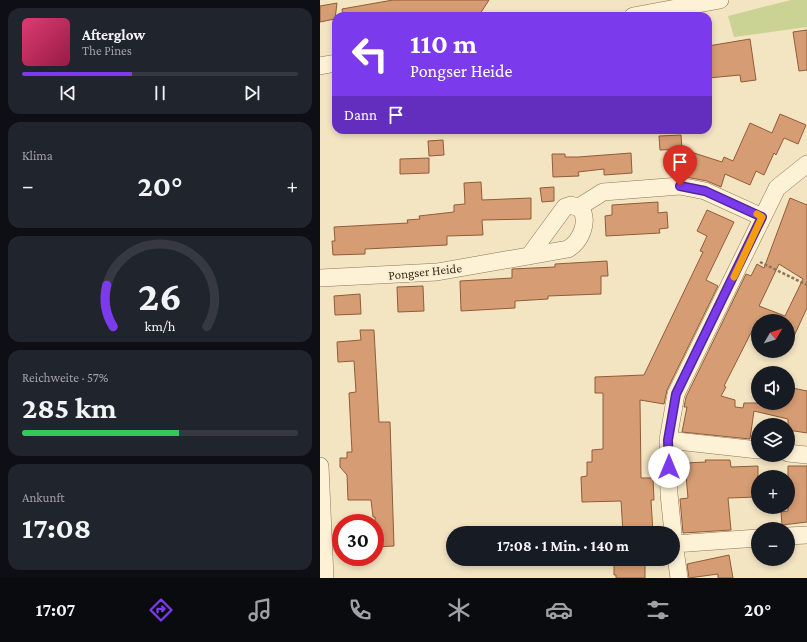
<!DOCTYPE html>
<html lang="de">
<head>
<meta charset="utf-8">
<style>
  :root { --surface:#171b24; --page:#20242c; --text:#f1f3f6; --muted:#9ea1a6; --line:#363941; --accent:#7c3aed }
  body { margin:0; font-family:"Crimson Pro",serif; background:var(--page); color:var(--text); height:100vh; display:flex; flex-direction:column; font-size:15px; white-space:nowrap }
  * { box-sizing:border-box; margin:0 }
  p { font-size:13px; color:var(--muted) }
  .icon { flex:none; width:22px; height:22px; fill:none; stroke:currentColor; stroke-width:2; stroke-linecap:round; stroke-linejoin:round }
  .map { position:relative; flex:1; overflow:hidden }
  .side { display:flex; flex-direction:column; gap:8px; padding:8px; background:#0d0f14; width:320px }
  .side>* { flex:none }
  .top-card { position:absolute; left:12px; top:12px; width:380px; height:122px; border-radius:12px; box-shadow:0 2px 6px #0003; background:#7c3aed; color:#fff; overflow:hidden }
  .needle { width:26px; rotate:51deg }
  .controls { position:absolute; left:431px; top:314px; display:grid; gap:8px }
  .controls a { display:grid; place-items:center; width:44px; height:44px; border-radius:50%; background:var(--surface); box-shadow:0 2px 6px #0003; font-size:20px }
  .speed { position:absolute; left:12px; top:514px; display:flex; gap:8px; font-size:20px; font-weight:700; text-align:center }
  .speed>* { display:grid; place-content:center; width:52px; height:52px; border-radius:50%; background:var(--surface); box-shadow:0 2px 6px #0003; line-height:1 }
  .speed .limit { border:6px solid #d22; background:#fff; color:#111 }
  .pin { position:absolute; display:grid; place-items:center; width:34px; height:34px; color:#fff; margin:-41px -17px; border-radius:50% 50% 50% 0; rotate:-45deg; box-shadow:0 0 4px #0007 }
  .pin .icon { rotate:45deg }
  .me { position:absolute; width:44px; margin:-22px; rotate:0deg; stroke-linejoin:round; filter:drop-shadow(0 0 3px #0008) }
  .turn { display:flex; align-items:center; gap:14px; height:84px; padding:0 12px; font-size:18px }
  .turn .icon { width:52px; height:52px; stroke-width:2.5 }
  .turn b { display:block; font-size:28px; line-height:34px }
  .then { display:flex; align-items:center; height:38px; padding:0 12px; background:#0003; gap:8px; font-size:15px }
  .big { font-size:30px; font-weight:700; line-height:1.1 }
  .side .tile { flex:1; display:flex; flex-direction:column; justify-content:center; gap:6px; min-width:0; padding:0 14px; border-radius:12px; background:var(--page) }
  .side .dial { align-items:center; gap:0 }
  .dial svg { height:104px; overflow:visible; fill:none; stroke:var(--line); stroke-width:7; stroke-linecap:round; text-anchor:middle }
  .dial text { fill:var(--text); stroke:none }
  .song { display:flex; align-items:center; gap:12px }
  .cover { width:48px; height:48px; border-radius:6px; background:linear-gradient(135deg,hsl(340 70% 55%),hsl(340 70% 35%)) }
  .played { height:4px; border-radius:2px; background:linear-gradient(90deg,var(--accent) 40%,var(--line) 40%) }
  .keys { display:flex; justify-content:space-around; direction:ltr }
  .heat { display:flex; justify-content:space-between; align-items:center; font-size:22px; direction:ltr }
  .charge { height:6px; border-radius:3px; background:linear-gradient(90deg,#34c759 57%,var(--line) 0) }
  .trip { position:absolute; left:126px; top:526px; width:234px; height:40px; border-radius:20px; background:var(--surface); box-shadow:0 2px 6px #0003; font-weight:700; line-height:40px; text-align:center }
  .dock { display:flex; height:64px; justify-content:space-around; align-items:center; background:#090b0e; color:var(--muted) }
  .dock .icon { width:28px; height:28px }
  .dock .current { color:var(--accent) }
  .dock b { font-size:18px; color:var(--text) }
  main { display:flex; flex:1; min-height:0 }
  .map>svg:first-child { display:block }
</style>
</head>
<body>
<main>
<section class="side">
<div class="tile">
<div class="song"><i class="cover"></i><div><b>Afterglow</b><p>The Pines</p></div></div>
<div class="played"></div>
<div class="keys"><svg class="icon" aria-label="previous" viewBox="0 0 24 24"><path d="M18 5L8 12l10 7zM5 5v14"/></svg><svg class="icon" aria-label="pause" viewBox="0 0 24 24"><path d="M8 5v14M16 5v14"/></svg><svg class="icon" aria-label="next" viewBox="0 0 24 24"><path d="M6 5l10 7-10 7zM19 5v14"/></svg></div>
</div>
<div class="tile"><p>Klima</p>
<div class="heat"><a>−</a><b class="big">20°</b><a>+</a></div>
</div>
<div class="tile dial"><svg viewBox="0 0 100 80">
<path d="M14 69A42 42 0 1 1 86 69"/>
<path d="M14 69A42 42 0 0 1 9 37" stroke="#7c3aed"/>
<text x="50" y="56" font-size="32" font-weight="700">26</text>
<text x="50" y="72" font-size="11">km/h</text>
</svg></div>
<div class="tile"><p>Reichweite · 57%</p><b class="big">285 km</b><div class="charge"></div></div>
<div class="tile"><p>Ankunft</p><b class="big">17:08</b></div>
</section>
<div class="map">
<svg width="487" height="578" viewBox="0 0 487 578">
  <rect width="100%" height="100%" fill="#f3e4c2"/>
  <path fill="#cbd394" d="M471 0H487V27L414 37 408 16Z"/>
  <path fill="#d69c73" stroke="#925c39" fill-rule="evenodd" d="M73 0H169L160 14 145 16H23L22 9Z
    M17 3 15 19 0 22V6Z
    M487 30V70L479 71 473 32Z
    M430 39 436 80 421 82 420 75 388 78V46Z
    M460 114 486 125 478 144 464 138 456 155 454 153 444 175 436 171 430 185 405 174 401 187 387 181 366 177 374 153 402 162 404 157 413 161 430 123 452 133Z
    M361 135 362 149 340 150 339 136Z
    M123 140 124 155 109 156 108 141Z
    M311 153 312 173 284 175V169L258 172 259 176 233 177 232 154H245V157H258Z
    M109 158V173L80 174V159Z
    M161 182 162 200 211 198V219L162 220 163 235 127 236V245L45 249V254L13 255 12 241H15L14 227 88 223 87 220 100 219 99 216 134 212V205L145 204 144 183Z
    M234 187V201L222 202 220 188Z
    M470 198 487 205V308L468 349V321H437L404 386 406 387 401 396 415 400V407L423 408 424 403H468V387L487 391V433L468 430V419L434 411 430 439 362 432 367 407H364L366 397 426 274 431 276 437 264 444 268ZM459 264 483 279 465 316 439 306Z
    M338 202V213L347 212 348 228 339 229 340 233 286 236 285 216 292 215V205Z
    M387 210 414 222 386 280 398 286 347 390 344 404 320 400 321 478H333L334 500H331L333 533H303L301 501 262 502 261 477 267 476V462H272V450L283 449V393H275V377L324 375 383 252 380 251 387 236 377 231Z
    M287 261 288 276H281V294L228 296V299L195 301V308L141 311 140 281 192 278V269L235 267V264Z
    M103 286 104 311 78 312 77 287Z
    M40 294 41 314 15 315 14 296Z
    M40 330H54L59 422H70L74 546 55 547V517H53L51 500H28L27 475 20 467V458H27V452H32L29 393 36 392 34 361 18 362 17 342 41 340Z
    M385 460H410L411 467 438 466V497L408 498 411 530 363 533 360 499 368 498 365 463 386 462Z
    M468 466H487V522L462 525 461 512 468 511Z
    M409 555 413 578H398V574L369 578 367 564Z
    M294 559H325V578H296V575H294Z"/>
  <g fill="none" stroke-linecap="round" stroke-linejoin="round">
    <g stroke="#8f7556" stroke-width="18">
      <path id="minor" d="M313 16 400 0
        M0 66 16 63
        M259 207 283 192 360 186 385 191 442 217
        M0 278 117 272 248 249C261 241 269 222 261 209L251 205 245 207 209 256
        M348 440 438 450
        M468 453 487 455
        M0 466 5 578
        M353 533 349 494 348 440 356 394 457 188 487 164
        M353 535 359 578
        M468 536 487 535
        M354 544 438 538"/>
    </g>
    <path stroke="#8f7556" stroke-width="2.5" stroke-dasharray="3 2" stroke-linecap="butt" d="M440 262 487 285"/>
    <use href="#minor" stroke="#fdf1d6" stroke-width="17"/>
  </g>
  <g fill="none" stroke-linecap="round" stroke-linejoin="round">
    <g stroke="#51269a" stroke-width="10">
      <path id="route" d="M349 467 348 440 356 394 442 217 385 191 360 186"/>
    </g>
    <use href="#route" stroke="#7c3aed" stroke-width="7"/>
    <path stroke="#f59e0b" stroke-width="7" d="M414 277 442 217 437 214"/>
  </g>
  <g text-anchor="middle" stroke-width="4" stroke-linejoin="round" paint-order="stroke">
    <g font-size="13" fill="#3d2c1c" stroke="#f9eed2">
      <text transform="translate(105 271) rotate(-6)" y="5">Pongser Heide</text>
    </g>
  </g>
</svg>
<div class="controls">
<a><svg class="needle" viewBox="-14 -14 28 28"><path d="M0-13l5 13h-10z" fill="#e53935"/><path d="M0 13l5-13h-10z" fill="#9ea1a6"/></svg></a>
<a><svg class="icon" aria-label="sound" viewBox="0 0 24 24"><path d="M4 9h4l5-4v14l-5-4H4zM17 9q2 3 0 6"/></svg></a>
<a><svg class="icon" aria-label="layers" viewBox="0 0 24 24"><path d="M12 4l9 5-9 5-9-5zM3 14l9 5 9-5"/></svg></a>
<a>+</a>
<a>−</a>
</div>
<div class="speed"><div class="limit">30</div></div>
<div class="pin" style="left:360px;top:186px;background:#d93025"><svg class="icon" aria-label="arrive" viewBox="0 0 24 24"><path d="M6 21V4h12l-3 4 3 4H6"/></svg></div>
<svg class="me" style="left:349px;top:467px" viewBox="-20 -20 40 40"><circle r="19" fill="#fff"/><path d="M0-13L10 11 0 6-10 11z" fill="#7c3aed"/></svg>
<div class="trip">17:08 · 1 Min. · 140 m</div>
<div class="top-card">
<div class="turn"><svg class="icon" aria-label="left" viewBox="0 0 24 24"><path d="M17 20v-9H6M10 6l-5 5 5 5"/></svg><div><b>110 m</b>Pongser Heide</div></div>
<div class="then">Dann<svg class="icon" aria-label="arrive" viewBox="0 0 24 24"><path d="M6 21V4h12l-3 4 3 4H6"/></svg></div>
</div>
</div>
</main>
<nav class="dock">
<b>17:07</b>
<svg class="icon current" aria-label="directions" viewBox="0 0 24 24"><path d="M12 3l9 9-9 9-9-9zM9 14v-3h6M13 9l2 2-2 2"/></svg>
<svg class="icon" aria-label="music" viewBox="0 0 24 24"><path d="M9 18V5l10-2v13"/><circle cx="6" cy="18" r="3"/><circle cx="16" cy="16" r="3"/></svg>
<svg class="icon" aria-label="phone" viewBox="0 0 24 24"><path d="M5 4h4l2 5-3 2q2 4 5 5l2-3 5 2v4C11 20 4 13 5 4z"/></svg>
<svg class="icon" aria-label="climate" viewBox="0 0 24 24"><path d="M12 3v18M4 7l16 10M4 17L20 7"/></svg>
<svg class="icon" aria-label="car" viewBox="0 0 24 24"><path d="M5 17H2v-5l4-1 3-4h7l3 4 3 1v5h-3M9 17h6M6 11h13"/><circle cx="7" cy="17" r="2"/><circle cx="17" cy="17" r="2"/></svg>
<svg class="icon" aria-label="filters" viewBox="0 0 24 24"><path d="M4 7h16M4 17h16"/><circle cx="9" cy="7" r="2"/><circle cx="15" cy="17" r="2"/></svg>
<b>20°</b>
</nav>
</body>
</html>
